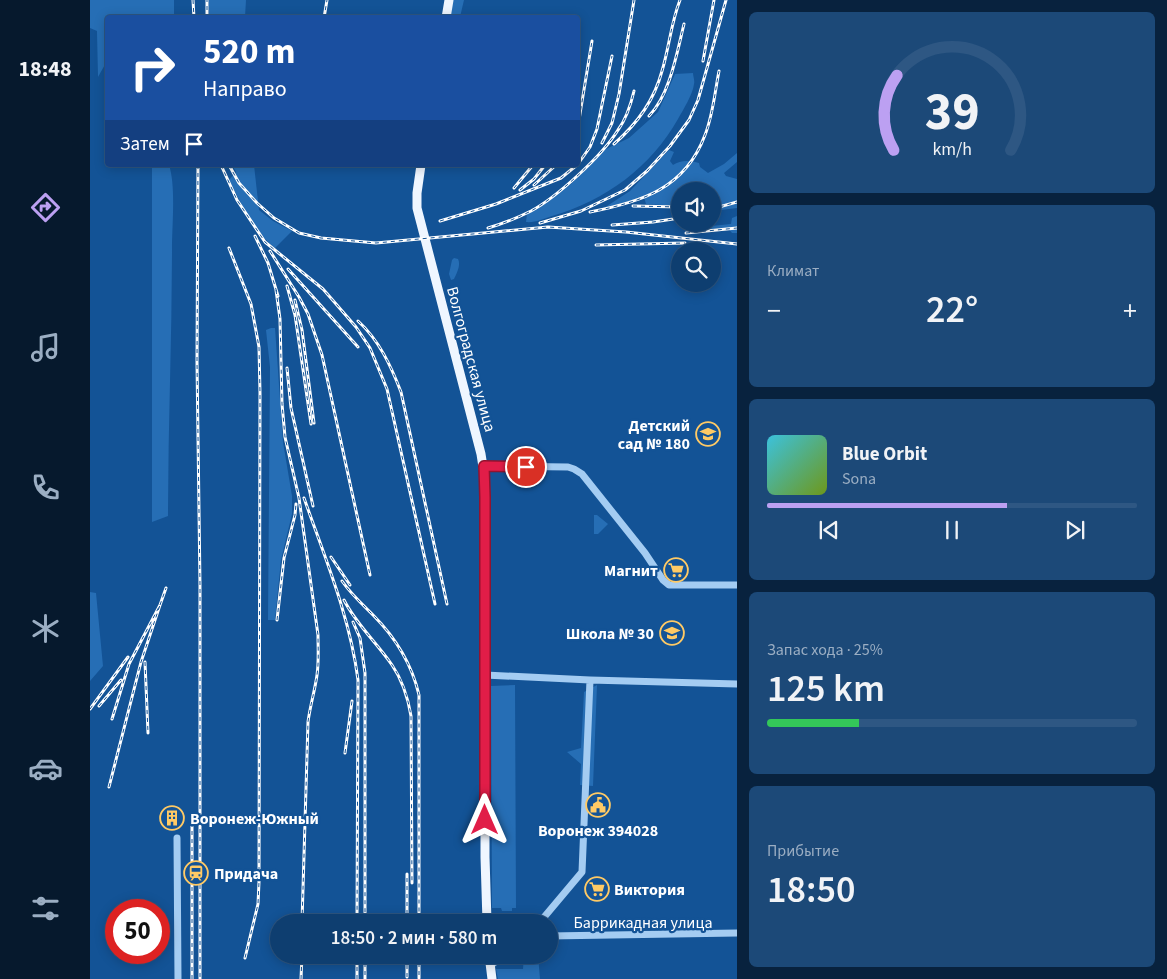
<!DOCTYPE html>
<html lang="ru">
<head>
<meta charset="utf-8">
<style>
  :root { --surface:#0e3e70; --page:#1c4978; --text:#f1f3f6; --muted:#9baec3; --line:#2e5783; --accent:#bca0f2 }
  body { margin:0; font-family:"Source Sans 3",sans-serif; background:var(--page); color:var(--text); height:100vh; display:flex; flex-direction:column; font-size:19px; white-space:nowrap }
  * { box-sizing:border-box; margin:0 }
  p { font-size:16px; color:var(--muted) }
  .icon { flex:none; width:28px; height:28px; fill:none; stroke:currentColor; stroke-width:2; stroke-linecap:round; stroke-linejoin:round }
  .map { position:relative; flex:1; overflow:hidden }
  .details { display:flex; flex-direction:column; gap:12px; padding:12px; background:#08223e; width:430px }
  .details>* { flex:none }
  .guide { position:absolute; left:15px; top:15px; width:475px; height:152px; border-radius:5px; box-shadow:0 2px 12px #0003,0 0 0 1px var(--line); background:#1a4fa0; color:#fff; overflow:hidden }
  .fabs { position:absolute; left:581px; top:182px; display:grid; gap:10px }
  .fabs a { display:grid; place-items:center; width:50px; height:50px; border-radius:50%; background:var(--surface); box-shadow:0 2px 12px #0003,0 0 0 1px var(--line); font-size:25px }
  .speed { position:absolute; left:15px; top:899px; display:flex; gap:10px; font-size:25px; font-weight:700; text-align:center }
  .speed>* { display:grid; place-content:center; width:65px; height:65px; border-radius:50%; background:var(--surface); box-shadow:0 2px 12px #0003,0 0 0 1px var(--line); line-height:1 }
  .speed .limit { border:8px solid #d22; background:#fff; color:#111 }
  .pin { position:absolute; display:grid; place-items:center; width:42px; height:42px; color:#fff; margin:-21px; border:2px solid #fff; border-radius:50%; box-shadow:0 1px 5px #0007 }
  .me { position:absolute; width:55px; margin:-28px; rotate:0deg; stroke-linejoin:round; filter:drop-shadow(0 0 4px #0008) }
  .turn { display:flex; align-items:center; gap:18px; height:105px; padding:0 15px; font-size:22px }
  .turn .icon { width:65px; height:65px; stroke-width:2.5 }
  .turn b { display:block; font-size:35px; line-height:42px }
  .then { display:flex; align-items:center; height:48px; padding:0 15px; background:#0003; gap:10px; font-size:19px }
  .big { font-size:38px; font-weight:600; line-height:1.1 }
  .details .widget { flex:1; display:flex; flex-direction:column; justify-content:center; gap:8px; min-width:0; padding:0 18px; border-radius:8px; background:var(--page) }
  .details .dial { align-items:center; gap:0 }
  .dial svg { height:130px; overflow:visible; fill:none; stroke:var(--line); stroke-width:7; stroke-linecap:round; text-anchor:middle }
  .dial text { fill:var(--text); stroke:none }
  .song { display:flex; align-items:center; gap:15px }
  .cover { width:60px; height:60px; border-radius:8px; background:linear-gradient(135deg,hsl(190 70% 55%),hsl(80 70% 35%)) }
  .played { height:5px; border-radius:2px; background:linear-gradient(90deg,var(--accent) 65%,var(--line) 65%) }
  .keys { display:flex; justify-content:space-around; direction:ltr }
  .heat { display:flex; justify-content:space-between; align-items:center; font-size:28px; direction:ltr }
  .charge { height:8px; border-radius:4px; background:linear-gradient(90deg,#34c759 25%,var(--line) 0) }
  .trip { position:absolute; left:180px; top:914px; width:288px; height:50px; border-radius:25px; background:var(--surface); box-shadow:0 2px 12px #0003,0 0 0 1px var(--line); font-weight:600; line-height:50px; text-align:center }
  main { display:flex; flex:1; min-height:0 }
  .menu { display:flex; flex-direction:column; width:90px; justify-content:space-around; align-items:center; background:#06192d; color:var(--muted) }
  .menu .icon { width:35px; height:35px }
  .menu .active { color:var(--accent) }
  .menu b { font-size:22px; color:var(--text) }
  .map>svg:first-child { display:block }
</style>
</head>
<body>
<main>
<nav class="menu">
<b>18:48</b>
<svg class="icon active" aria-label="directions" viewBox="0 0 24 24"><path d="M12 3l9 9-9 9-9-9zM9 14v-3h6M13 9l2 2-2 2"/></svg>
<svg class="icon" aria-label="music" viewBox="0 0 24 24"><path d="M9 18V5l10-2v13"/><circle cx="6" cy="18" r="3"/><circle cx="16" cy="16" r="3"/></svg>
<svg class="icon" aria-label="phone" viewBox="0 0 24 24"><path d="M5 4h4l2 5-3 2q2 4 5 5l2-3 5 2v4C11 20 4 13 5 4z"/></svg>
<svg class="icon" aria-label="climate" viewBox="0 0 24 24"><path d="M12 3v18M4 7l16 10M4 17L20 7"/></svg>
<svg class="icon" aria-label="car" viewBox="0 0 24 24"><path d="M5 17H2v-5l4-1 3-4h7l3 4 3 1v5h-3M9 17h6M6 11h13"/><circle cx="7" cy="17" r="2"/><circle cx="17" cy="17" r="2"/></svg>
<svg class="icon" aria-label="filters" viewBox="0 0 24 24"><path d="M4 7h16M4 17h16"/><circle cx="9" cy="7" r="2"/><circle cx="15" cy="17" r="2"/></svg>
</nav>
<div class="map">
<svg width="647" height="979" viewBox="0 0 647 979">
  <rect width="100%" height="100%" fill="#135396"/>
  <path fill="#266eb5" d="M0 0H84V17L18 18 17 61 8 77 7 31 0 28Z
    M119 0H156L155 17H119Z
    M363 0H374L370 17 360 18Z
    M603 73C603 76 605 81 604 84 603 94 593 110 588 119 561 167 515 201 462 216 454 219 444 223 436 222L437 214 481 184 514 150 539 138 568 112 585 74Z
    M579 150 584 152 580 161 583 165C590 160 600 160 609 163L610 167 618 173 634 164 647 153V162L634 173 636 176 647 179V208L623 211 622 191H590V206L556 204 554 197 514 208 540 191Z
    M62 165H79C86 186 82 225 82 249 82 338 78 427 78 516L62 522Z
    M142 165H164L169 210 183 221 202 231 185 248C164 232 151 203 139 180L146 172Z
    M647 216V233H642L638 228 595 231 604 224 621 226 641 224 642 218Z
    M364 258 368 259C371 265 367 273 364 279L361 280 359 274 362 260Z
    M181 328H185L193 442 202 496V514L191 560 185 620H178L180 367 176 330Z
    M504 515H507L518 524 508 534H504Z
    M0 592 6 593 13 666 0 681Z
    M425 685 426 908H422V911H412L411 908H402L401 686Z
    M507 685 503 786 490 785 491 764 477 752 491 748 494 692Z
    M434 955H448L450 979H408L406 969H433Z"/>
  <g fill="none" stroke-linecap="round" stroke-linejoin="round">
    <path stroke="#a4ccf2" stroke-width="7" d="M393 466 478 467 484 469 492 474 555 553 573 580 579 585H647
      M395 675 500 680 647 684
      M87 838 88 979
      M450 922 492 872 500 680
      M459 936 647 933
      M400 966 414 955"/>
    <path stroke="#eff6ff" stroke-width="9" d="M356 18 359 0
      M331 165 327 193V208L391 454 395 480V857L397 922
      M399 955 402 979"/>
    <g stroke="#fff" stroke-width="3">
      <path id="rail" d="M103 0 104 18
        M117 18V0
        M234 18 237 0
        M613 61 624 0
        M559 116C580 95 587 52 594 24
        M488 126 502 41
        M512 143 522 123 529 94 544 0
        M524 144C547 124 564 101 572 71 579 48 581 23 590 0
        M488 164 500 147 507 129 522 56
        M108 165 107 362 110 585V979
        M131 165 147 200 175 242 233 289 266 327 280 348 297 389 345 604
        M139 165 149 183 167 203 184 218 209 233 231 238 286 243 458 227 536 232 647 244
        M444 185 466 165
        M424 188 443 165
        M430 190 444 179 455 165
        M543 206 590 207
        M622 209 647 202
        M500 212C551 202 595 189 615 135 623 115 625 91 629 71
        M350 221 406 204 471 178 487 165
        M450 223 491 211 535 190 557 171 580 146 599 120 608 100 636 0
        M522 225 563 222 590 218
        M398 228C412 224 427 218 441 211 467 197 512 156 528 130 536 119 541 104 544 91
        M596 233 647 228
        M165 236 178 263 188 296
        M506 245 595 243
        M139 248 161 304 169 347 170 393 169 882 168 904 155 958
        M180 251 209 297 218 314 232 355 280 575
        M198 269 268 347
        M197 286 205 315 221 424
        M186 290 190 319 192 404 195 437 209 498 228 635C228 648 229 661 227 675 225 690 220 706 218 722L212 922
        M205 300 212 330 224 423
        M268 321C289 340 301 366 311 392L357 604
        M197 368 201 408 223 506
        M214 498C235 558 260 617 268 680L267 922
        M241 557 260 585
        M252 581C261 594 272 604 283 615 305 637 322 665 329 695V922
        M254 600C266 624 287 643 302 665 313 681 318 698 321 716L322 883
        M70 605 76 588
        M187 620 194 558 205 515 206 504
        M263 622 270 638 275 673V922
        M55 662 58 733
        M9 706 31 680
        M0 709 38 657
        M255 753 262 701
        M19 787 51 662 70 605 39 664 22 719
        M317 922V874
        M275 955V979
        M329 955V978
        M317 977V955
        M102 979V815
        M211 979 212 955
        M267 979V955"/>
    </g>
    <use href="#rail" stroke="#135396" stroke-width="1" stroke-dasharray="4" stroke-linecap="butt"/>
  </g>
  <g fill="none" stroke-linecap="round" stroke-linejoin="round">
    <g stroke="#92132f" stroke-width="12">
      <path id="route" d="M395 820V497L394 466 436 467"/>
    </g>
    <use href="#route" stroke="#e11d48" stroke-width="9"/>
  </g>
  <defs>
    <g id="school-ring" transform="scale(1.25)"><circle r="9.5" fill="#135396" stroke="#ffca65" stroke-width="1.5"/><path d="M0-5L7-2L0 1L-7-2ZM-4 1L0 2.5L4 1V4Q0 6-4 4Z" fill="#ffca65"/></g>
    <g id="supermarket-ring" transform="scale(1.25)"><circle r="9.5" fill="#135396" stroke="#ffca65" stroke-width="1.5"/><path d="M-6-5.5h2.5l.6 2H6L4.5 2H-2.5L-4.4-4H-6ZM-1.5 3.2a1.3 1.3 0 1 0 .1 0ZM3 3.2a1.3 1.3 0 1 0 .1 0Z" fill="#ffca65"/></g>
    <g id="civic-ring" transform="scale(1.25)"><circle r="9.5" fill="#135396" stroke="#ffca65" stroke-width="1.5"/><path d="M-.6-6.5H3V-4.5H.6V-3L4-1V1h2V6H-6V1h2V-1L-.6-3ZM-1.2 2.5V6h2.4V2.5Z" fill="#ffca65"/></g>
    <g id="building-ring" transform="scale(1.25)"><circle r="9.5" fill="#135396" stroke="#ffca65" stroke-width="1.5"/><path d="M-4-6H4V6H1V3H-1V6H-4ZM-2.5-4.3h1.7v1.8h-1.7ZM.8-4.3h1.7v1.8H.8ZM-2.5-1h1.7V.8h-1.7ZM.8-1h1.7V.8H.8Z" fill="#ffca65"/></g>
    <g id="station-ring" transform="scale(1.25)"><circle r="9.5" fill="#135396" stroke="#ffca65" stroke-width="1.5"/><path d="M-3-6H3Q5-6 5-4V2Q5 4 3 4L4.5 6H3L1.5 4h-3L-3 6H-4.5L-3 4Q-5 4-5 2V-4Q-5-6-3-6ZM-3.5-4v3h7v-3ZM-3.5 1v1.5H-2V1ZM2 1v1.5H3.5V1Z" fill="#ffca65"/></g>
  </defs>
  <g fill-rule="evenodd">
    <use href="#school-ring" x="618" y="434"/>
    <use href="#supermarket-ring" x="586" y="570"/>
    <use href="#school-ring" x="582" y="633"/>
    <use href="#civic-ring" x="508" y="805"/>
    <use href="#building-ring" x="82" y="818"/>
    <use href="#station-ring" x="106" y="873"/>
    <use href="#supermarket-ring" x="507" y="889"/>
  </g>
  <g text-anchor="middle" stroke-width="4.5" stroke-linejoin="round" paint-order="stroke">
    <g font-size="16" fill="#fff" stroke="#135396">
      <text transform="translate(382 359) rotate(75)" y="6">Волгоградская улица</text>
      <text x="553" y="928">Баррикадная улица</text>
    </g>
    <g font-size="16" font-weight="bold" fill="#fff" stroke="#135396" text-anchor="end">
      <text x="600" y="431">Детский<tspan x="600" dy="18">сад № 180</tspan></text>
      <text x="568" y="576">Магнит</text>
      <text x="564" y="639">Школа № 30</text>
      <text x="100" y="824" text-anchor="start">Воронеж-Южный</text>
      <text x="508" y="836" text-anchor="middle">Воронеж 394028</text>
      <text x="124" y="879" text-anchor="start">Придача</text>
      <text x="524" y="895" text-anchor="start">Виктория</text>
    </g>
  </g>
</svg>
<div class="fabs">
<a><svg class="icon" aria-label="sound" viewBox="0 0 24 24"><path d="M4 9h4l5-4v14l-5-4H4zM17 9q2 3 0 6"/></svg></a>
<a><svg class="icon" aria-label="search" viewBox="0 0 24 24"><circle cx="10" cy="10" r="6"/><path d="M15 15l6 6"/></svg></a>
</div>
<div class="speed"><div class="limit">50</div></div>
<div class="pin" style="left:436px;top:467px;background:#d93025"><svg class="icon" aria-label="arrive" viewBox="0 0 24 24"><path d="M6 21V4h12l-3 4 3 4H6"/></svg></div>
<svg class="me" style="left:395px;top:820px" viewBox="-20 -20 40 40"><path d="M0-17L14 15 0 8-14 15z" fill="#e11d48" stroke="#fff" stroke-width="4"/></svg>
<div class="trip">18:50 · 2 мин · 580 m</div>
<div class="guide">
<div class="turn"><svg class="icon" aria-label="right" viewBox="0 0 24 24"><path d="M7 20v-9h11M14 6l5 5-5 5"/></svg><div><b>520 m</b>Направо</div></div>
<div class="then">Затем<svg class="icon" aria-label="arrive" viewBox="0 0 24 24"><path d="M6 21V4h12l-3 4 3 4H6"/></svg></div>
</div>
</div>
<section class="details">
<div class="widget dial"><svg viewBox="0 0 100 80">
<path d="M14 69A42 42 0 1 1 86 69"/>
<path d="M14 69A42 42 0 0 1 16 23" stroke="#bca0f2"/>
<text x="50" y="56" font-size="32" font-weight="700">39</text>
<text x="50" y="72" font-size="11">km/h</text>
</svg></div>
<div class="widget"><p>Климат</p>
<div class="heat"><a>−</a><b class="big">22°</b><a>+</a></div>
</div>
<div class="widget">
<div class="song"><i class="cover"></i><div><b>Blue Orbit</b><p>Sona</p></div></div>
<div class="played"></div>
<div class="keys"><svg class="icon" aria-label="previous" viewBox="0 0 24 24"><path d="M18 5L8 12l10 7zM5 5v14"/></svg><svg class="icon" aria-label="pause" viewBox="0 0 24 24"><path d="M8 5v14M16 5v14"/></svg><svg class="icon" aria-label="next" viewBox="0 0 24 24"><path d="M6 5l10 7-10 7zM19 5v14"/></svg></div>
</div>
<div class="widget"><p>Запас хода · 25%</p><b class="big">125 km</b><div class="charge"></div></div>
<div class="widget"><p>Прибытие</p><b class="big">18:50</b></div>
</section>
</main>
</body>
</html>
